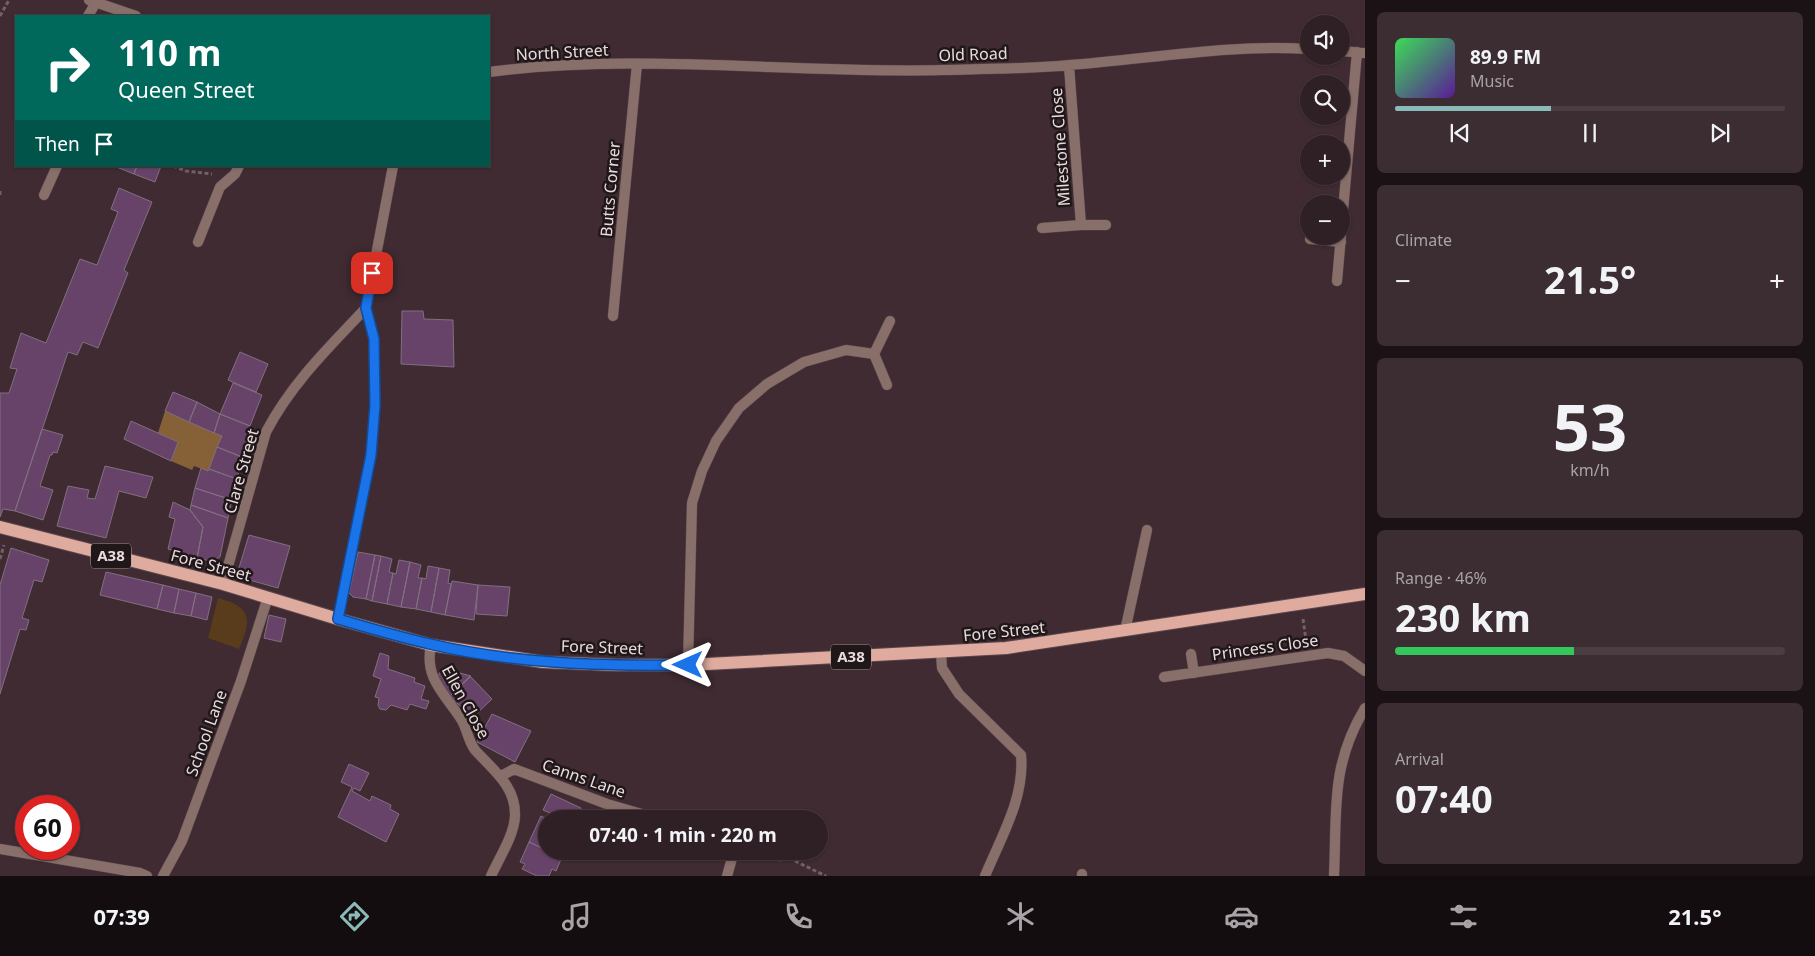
<!DOCTYPE html>
<html lang="en">
<head>
<meta charset="utf-8">
<style>
  :root { --surface:#2f2025; --page:#3b2d32; --text:#f1f3f6; --muted:#a7a3a7; --line:#4a3e42; --accent:#8bbbb9 }
  body { margin:0; font-family:"Noto Sans",sans-serif; background:var(--page); color:var(--text); height:100vh; display:flex; flex-direction:column; font-size:19px; white-space:nowrap }
  * { box-sizing:border-box; margin:0 }
  p { font-size:16px; color:var(--muted) }
  .icon { flex:none; width:28px; height:28px; fill:none; stroke:currentColor; stroke-width:2; stroke-linecap:round; stroke-linejoin:round }
  .map { position:relative; flex:1; overflow:hidden }
  .drawer { display:flex; flex-direction:column; gap:12px; padding:12px; background:#1a1214; width:450px }
  .drawer>* { flex:none }
  .top-card { position:absolute; left:15px; top:15px; width:475px; height:152px; border-radius:0px; box-shadow:0 1px 4px #0004,0 0 0 1px var(--line); background:#00695c; color:#fff; overflow:hidden }
  .fabs { position:absolute; left:1300px; top:15px; display:grid; gap:10px }
  .fabs a { display:grid; place-items:center; width:50px; height:50px; border-radius:50%; background:var(--surface); box-shadow:0 1px 4px #0004,0 0 0 1px var(--line); font-size:25px }
  .speed { position:absolute; left:15px; top:795px; display:flex; gap:10px; font-size:25px; font-weight:700; text-align:center }
  .speed>* { display:grid; place-content:center; width:65px; height:65px; border-radius:50%; background:var(--surface); box-shadow:0 1px 4px #0004,0 0 0 1px var(--line); line-height:1 }
  .speed .limit { border:8px solid #d22; background:#fff; color:#111 }
  .pin { position:absolute; display:grid; place-items:center; width:42px; height:42px; color:#fff; margin:-21px; border-radius:10px; box-shadow:0 2px 8px #0006 }
  .me { position:absolute; width:55px; margin:-28px; rotate:270deg; stroke-linejoin:round; filter:drop-shadow(0 0 4px #0008) }
  .turn { display:flex; align-items:center; gap:18px; height:105px; padding:0 20px; font-size:22px }
  .turn .icon { width:65px; height:65px; stroke-width:2.5 }
  .turn b { display:block; font-size:35px; line-height:42px }
  .then { display:flex; align-items:center; height:48px; padding:0 20px; background:#0003; gap:10px; font-size:19px }
  .big { font-size:38px; font-weight:700; line-height:1.1 }
  .drawer .widget { flex:1; display:flex; flex-direction:column; justify-content:center; gap:8px; min-width:0; padding:0 18px; border-radius:8px; background:var(--page) }
  .drawer .dial { align-items:center; gap:0 }
  .dial b { font-size:65px; line-height:1 }
  .song { display:flex; align-items:center; gap:15px }
  .cover { width:60px; height:60px; border-radius:8px; background:linear-gradient(135deg,hsl(130 70% 55%),hsl(270 70% 35%)) }
  .played { height:5px; border-radius:2px; background:linear-gradient(90deg,var(--accent) 40%,var(--line) 40%) }
  .keys { display:flex; justify-content:space-around; direction:ltr }
  .heat { display:flex; justify-content:space-between; align-items:center; font-size:28px; direction:ltr }
  .charge { height:8px; border-radius:4px; background:linear-gradient(90deg,#34c759 46%,var(--line) 0) }
  .trip { position:absolute; left:538px; top:810px; width:290px; height:50px; border-radius:25px; background:var(--surface); box-shadow:0 1px 4px #0004,0 0 0 1px var(--line); font-weight:700; line-height:50px; text-align:center }
  .menu { display:flex; height:80px; justify-content:space-around; align-items:center; background:#130d0f; color:var(--muted) }
  .menu .icon { width:35px; height:35px }
  .menu .current { color:var(--accent) }
  .menu b { font-size:22px; color:var(--text) }
  main { display:flex; flex:1; min-height:0 }
  .map>svg:first-child { display:block }
</style>
</head>
<body>
<main>
<div class="map">
<svg width="1365" height="876" viewBox="0 0 1365 876">
  <rect width="100%" height="100%" fill="#3f2b31"/>
  <path fill="#593c1b" d="M218 598C252 607 252 619 239 649L208 638Z"/>
  <path fill="#866036" d="M165 411 222 436 208 471 194 466 192 470 171 461 178 442 158 433Z"/>
  <path fill="#684369" stroke="#807080" d="M114 166H137L134 174Z
    M137 166H161L155 182 134 174Z
    M119 188 152 202 124 270 128 273 98 348 83 342 77 355 68 352 15 511 3 509 0 517V393H9L17 369 10 368 21 333 46 343 80 259 97 265 118 212 111 209Z
    M402 311H423L424 319 453 320 454 367 401 364Z
    M240 352 268 364 256 392 228 380Z
    M233 383 262 395 250 426 220 414Z
    M173 392 197 402 189 422 165 411Z
    M197 402 220 414 214 433 189 422Z
    M220 414 250 426 242 457 217 447 222 436 214 433Z
    M131 421 178 442 171 461 124 439Z
    M42 429 63 435 57 453 53 452 52 455H50L40 486 53 490 43 520 15 511Z
    M217 447 242 457 237 479 209 469Z
    M105 466 153 477 146 498 119 491 106 538 57 526 68 486 89 490 87 498 95 499Z
    M201 468 208 471 209 469 237 479 232 500 195 488Z
    M195 488 232 500 228 518 191 505Z
    M173 502 190 510 203 527 197 558 168 549 175 519 169 517Z
    M191 505 228 518 220 557 215 560 211 561 197 558 203 527 190 510Z
    M249 535 290 546 278 588 242 578 238 571Z
    M11 548 49 560 42 582 34 580 22 618 29 620 26 630 20 629 0 694V585Z
    M358 552 375 555 366 599 353 597 349 593Z
    M375 555 381 556 372 601 366 599Z
    M381 556 392 559 389 572 393 573 387 604 372 601Z
    M399 560 410 562 401 607 387 604 393 573 396 574Z
    M410 562 421 565 418 578H422L416 609 401 607Z
    M428 566 439 568 431 612 416 609 422 578 426 579Z
    M439 568 450 570 448 583 451 584 445 615 431 612Z
    M106 572 163 585 157 609 100 595Z
    M452 581 478 585 474 620 445 615Z
    M163 585 179 589 174 613 157 609Z
    M478 585 510 587 507 616 476 614Z
    M179 589 196 593 191 616 174 613Z
    M196 593 212 597 207 620 191 616Z
    M269 615 286 619 281 642 264 638Z
    M380 653 389 656 388 669 415 678 414 682 425 686 421 699 429 701 426 709 410 704 407 710 391 705 386 710 380 709 378 705 379 698 375 697 381 679 373 676Z
    M442 669H445L471 676 450 696 437 678Z
    M470 676 492 699 472 718 450 696Z
    M492 714 531 731 515 762 477 742Z
    M349 764 369 773 360 791 354 788 352 791 370 801 372 796 391 805 390 809 399 814 386 842 338 817 352 787 341 782Z
    M551 794 581 808 576 819H563L543 810Z
    M541 816 547 819 546 850 529 842Z
    M529 842 562 857 556 871 552 869 549 876H537L522 869 525 864 520 862Z"/>
  <g fill="none" stroke-linecap="round" stroke-linejoin="round">
    <g stroke="#5a474d" stroke-width="11">
      <path id="service" d="M88 16 95 4
        M44 195 57 166
        M1125 631 1147 530"/>
    </g>
    <g stroke="#5a474d" stroke-width="11">
      <path id="minor" d="M89 0 136 16
        M1341 51 1365 53
        M489 72C639 52 792 74 942 70 985 69 1028 69 1070 65 1150 59 1229 44 1309 49
        M1081 225H1106
        M1042 228 1081 225 1069 66
        M1341 233 1357 52
        M1310 239 1341 242
        M198 242 220 187 235 174 239 166
        M1337 281 1341 236
        M613 316 637 64
        M874 354 890 321
        M223 584 266 432C291 384 329 347 366 308
        M338 619 371 455 375 405 374 339 366 308 393 166
        M431 645C424 678 444 693 461 719 467 728 468 741 475 750 493 770 516 786 515 816 514 836 499 858 491 876
        M941 653 942 668 959 694 1021 755C1025 798 1001 837 985 876
        M1191 654 1194 673
        M688 665 692 503 702 471 716 441 739 408 767 384 804 362 846 350 874 354 887 385
        M1164 677 1328 653 1344 656 1365 671
        M501 776 514 769 607 804 659 819
        M0 849 140 873 147 876
        M766 851 780 856
        M163 876 182 841 241 681 268 597
        M727 876 734 851
        M1082 876V874
        M1334 876C1337 812 1330 766 1365 708"/>
    </g>
    <g stroke="#5a474d" stroke-width="14">
      <path id="primary" d="M0 527 223 584 338 619 431 645 543 662 616 665H688L1006 648 1365 594"/>
    </g>
    <path stroke="#736167" stroke-width="3" stroke-dasharray="4 2.5" stroke-linecap="butt" d="M0 16 9 0
      M173 166 186 171 212 174
      M0 191V195
      M0 559 4 545
      M1303 619 1306 640
      M795 861 826 876"/>
    <use href="#service" stroke="#896f69" stroke-width="10"/>
    <use href="#minor" stroke="#896f69" stroke-width="10"/>
    <use href="#primary" stroke="#e0ab9f" stroke-width="12"/>
  </g>
  <g fill="none" stroke-linecap="round" stroke-linejoin="round">
    <g stroke="#114b97" stroke-width="12">
      <path id="route" d="M372 273 366 308 374 339 375 405 371 455 338 619C369 628 399 637 430 644 514 664 602 666 688 665"/>
    </g>
    <use href="#route" stroke="#1a73e8" stroke-width="9"/>
  </g>
  <g text-anchor="middle" stroke-width="5" stroke-linejoin="round" paint-order="stroke">
    <g fill="#201719" stroke="#ada0a4" stroke-width="1">
      <rect x="91" y="543.5" width="40" height="25" rx="4"/>
      <rect x="831" y="644.5" width="40" height="25" rx="4"/>
    </g>
    <g font-size="15" font-weight="bold" fill="#e9dbdf">
      <text x="111" y="561">A38</text>
      <text x="851" y="662">A38</text>
    </g>
    <g font-size="16" fill="#e9dbdf" stroke="#201719">
      <text transform="translate(562 52) rotate(-3)" y="6">North Street</text>
      <text transform="translate(973 54) rotate(-2)" y="6">Old Road</text>
      <text transform="translate(1060 147) rotate(-94)" y="6">Milestone Close</text>
      <text transform="translate(610 189) rotate(-85)" y="6">Butts Corner</text>
      <text transform="translate(241 471) rotate(-74)" y="6">Clare Street</text>
      <text transform="translate(211 565) rotate(15)" y="6">Fore Street</text>
      <text transform="translate(1004 631) rotate(-6)" y="6">Fore Street</text>
      <text transform="translate(602 647) rotate(2)" y="6">Fore Street</text>
      <text transform="translate(1265 647) rotate(-8)" y="6">Princess Close</text>
      <text transform="translate(466 702) rotate(61)" y="6">Ellen Close</text>
      <text transform="translate(206 733) rotate(-70)" y="6">School Lane</text>
      <text transform="translate(584 778) rotate(19)" y="6">Canns Lane</text>
    </g>
  </g>
</svg>
<div class="fabs">
<a><svg class="icon" aria-label="sound" viewBox="0 0 24 24"><path d="M4 9h4l5-4v14l-5-4H4zM17 9q2 3 0 6"/></svg></a>
<a><svg class="icon" aria-label="search" viewBox="0 0 24 24"><circle cx="10" cy="10" r="6"/><path d="M15 15l6 6"/></svg></a>
<a>+</a>
<a>−</a>
</div>
<div class="speed"><div class="limit">60</div></div>
<div class="pin" style="left:372px;top:273px;background:#d93025"><svg class="icon" aria-label="arrive" viewBox="0 0 24 24"><path d="M6 21V4h12l-3 4 3 4H6"/></svg></div>
<svg class="me" style="left:688px;top:665px" viewBox="-20 -20 40 40"><path d="M0-17L14 15 0 8-14 15z" fill="#1a73e8" stroke="#fff" stroke-width="4"/></svg>
<div class="trip">07:40 · 1 min · 220 m</div>
<div class="top-card">
<div class="turn"><svg class="icon" aria-label="right" viewBox="0 0 24 24"><path d="M7 20v-9h11M14 6l5 5-5 5"/></svg><div><b>110 m</b>Queen Street</div></div>
<div class="then">Then<svg class="icon" aria-label="arrive" viewBox="0 0 24 24"><path d="M6 21V4h12l-3 4 3 4H6"/></svg></div>
</div>
</div>
<section class="drawer">
<div class="widget">
<div class="song"><i class="cover"></i><div><b>89.9 FM</b><p>Music</p></div></div>
<div class="played"></div>
<div class="keys"><svg class="icon" aria-label="previous" viewBox="0 0 24 24"><path d="M18 5L8 12l10 7zM5 5v14"/></svg><svg class="icon" aria-label="pause" viewBox="0 0 24 24"><path d="M8 5v14M16 5v14"/></svg><svg class="icon" aria-label="next" viewBox="0 0 24 24"><path d="M6 5l10 7-10 7zM19 5v14"/></svg></div>
</div>
<div class="widget"><p>Climate</p>
<div class="heat"><a>−</a><b class="big">21.5°</b><a>+</a></div>
</div>
<div class="widget dial"><b>53</b><p>km/h</p></div>
<div class="widget"><p>Range · 46%</p><b class="big">230 km</b><div class="charge"></div></div>
<div class="widget"><p>Arrival</p><b class="big">07:40</b></div>
</section>
</main>
<nav class="menu">
<b>07:39</b>
<svg class="icon current" aria-label="directions" viewBox="0 0 24 24"><path d="M12 3l9 9-9 9-9-9zM9 14v-3h6M13 9l2 2-2 2"/></svg>
<svg class="icon" aria-label="music" viewBox="0 0 24 24"><path d="M9 18V5l10-2v13"/><circle cx="6" cy="18" r="3"/><circle cx="16" cy="16" r="3"/></svg>
<svg class="icon" aria-label="phone" viewBox="0 0 24 24"><path d="M5 4h4l2 5-3 2q2 4 5 5l2-3 5 2v4C11 20 4 13 5 4z"/></svg>
<svg class="icon" aria-label="climate" viewBox="0 0 24 24"><path d="M12 3v18M4 7l16 10M4 17L20 7"/></svg>
<svg class="icon" aria-label="car" viewBox="0 0 24 24"><path d="M5 17H2v-5l4-1 3-4h7l3 4 3 1v5h-3M9 17h6M6 11h13"/><circle cx="7" cy="17" r="2"/><circle cx="17" cy="17" r="2"/></svg>
<svg class="icon" aria-label="filters" viewBox="0 0 24 24"><path d="M4 7h16M4 17h16"/><circle cx="9" cy="7" r="2"/><circle cx="15" cy="17" r="2"/></svg>
<b>21.5°</b>
</nav>
</body>
</html>
